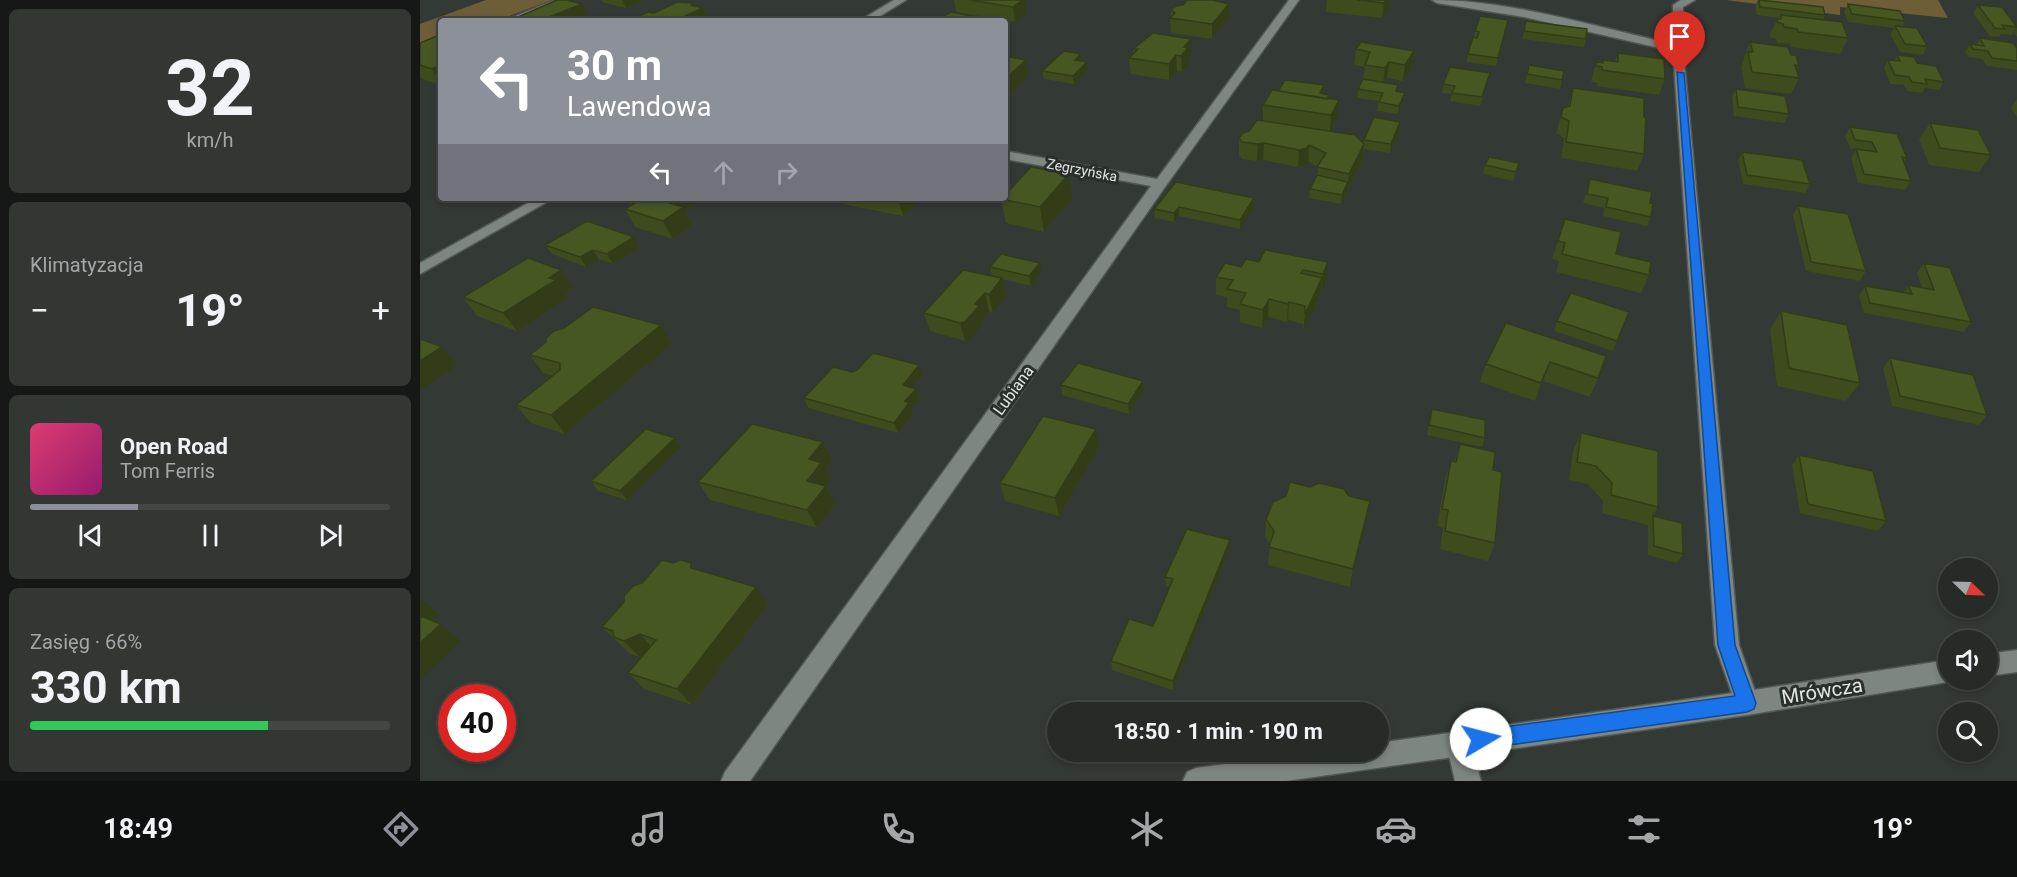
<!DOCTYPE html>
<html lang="pl">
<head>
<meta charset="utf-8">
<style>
  :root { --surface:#262b28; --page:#323734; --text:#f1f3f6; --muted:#a4a7a8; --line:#424745; --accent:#8c9099 }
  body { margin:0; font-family:Roboto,sans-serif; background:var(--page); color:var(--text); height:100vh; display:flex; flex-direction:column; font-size:22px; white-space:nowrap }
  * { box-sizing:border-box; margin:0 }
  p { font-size:20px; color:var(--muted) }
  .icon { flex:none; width:33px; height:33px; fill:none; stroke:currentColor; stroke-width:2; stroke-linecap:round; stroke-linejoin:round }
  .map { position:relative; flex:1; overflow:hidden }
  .details { display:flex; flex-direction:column; gap:9px; padding:9px; background:#151816; width:420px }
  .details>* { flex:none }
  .guide { position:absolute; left:18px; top:18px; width:570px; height:183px; border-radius:6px; box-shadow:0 3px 9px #0003,0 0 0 2px var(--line); background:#8c9099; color:#fff; overflow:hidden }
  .needle { width:39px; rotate:113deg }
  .buttons { position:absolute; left:1518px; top:558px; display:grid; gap:12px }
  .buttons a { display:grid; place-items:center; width:60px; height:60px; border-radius:50%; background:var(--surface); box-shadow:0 3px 9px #0003,0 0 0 2px var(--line); font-size:30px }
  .speed { position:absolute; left:18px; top:684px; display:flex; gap:12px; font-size:30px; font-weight:700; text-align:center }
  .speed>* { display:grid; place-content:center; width:78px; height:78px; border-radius:50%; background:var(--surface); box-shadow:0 3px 9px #0003,0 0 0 2px var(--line); line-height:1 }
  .speed .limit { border:9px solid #d22; background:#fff; color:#111 }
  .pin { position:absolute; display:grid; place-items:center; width:51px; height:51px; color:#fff; margin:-62px -26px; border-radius:50% 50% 50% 0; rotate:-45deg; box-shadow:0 0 6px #0007 }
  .pin .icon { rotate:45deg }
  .me { position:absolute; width:66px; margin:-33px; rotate:82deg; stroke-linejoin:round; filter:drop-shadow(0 0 4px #0008) }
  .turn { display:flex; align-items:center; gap:21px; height:126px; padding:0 30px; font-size:27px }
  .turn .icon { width:78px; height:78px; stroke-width:2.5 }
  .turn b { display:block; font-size:42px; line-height:51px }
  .lanes { display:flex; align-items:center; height:57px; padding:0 30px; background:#0003; justify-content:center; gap:30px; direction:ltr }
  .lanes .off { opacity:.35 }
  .big { font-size:45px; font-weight:700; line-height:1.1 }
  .details .tile { flex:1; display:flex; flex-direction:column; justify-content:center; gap:9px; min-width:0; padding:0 21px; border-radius:9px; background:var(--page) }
  .details .dial { align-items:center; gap:0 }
  .dial b { font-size:78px; line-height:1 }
  .song { display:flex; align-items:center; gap:18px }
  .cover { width:72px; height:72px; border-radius:9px; background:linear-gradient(135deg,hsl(340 70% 55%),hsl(320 70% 35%)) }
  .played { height:6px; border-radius:3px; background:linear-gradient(90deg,var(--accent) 30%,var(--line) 30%) }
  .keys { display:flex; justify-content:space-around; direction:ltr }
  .heat { display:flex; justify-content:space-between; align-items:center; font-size:33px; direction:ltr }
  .charge { height:9px; border-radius:4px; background:linear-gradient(90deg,#34c759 66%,var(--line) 0) }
  .trip { position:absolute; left:627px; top:702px; width:342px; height:60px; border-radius:30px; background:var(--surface); box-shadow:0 3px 9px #0003,0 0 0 2px var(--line); font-weight:700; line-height:60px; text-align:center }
  .menu { display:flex; height:96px; justify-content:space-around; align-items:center; background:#0f1110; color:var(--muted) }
  .menu .icon { width:42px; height:42px }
  .menu .on { color:var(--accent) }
  .menu b { font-size:27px; color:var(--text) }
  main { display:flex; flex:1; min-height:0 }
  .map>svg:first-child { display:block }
</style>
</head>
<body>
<main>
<section class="details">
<div class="tile dial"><b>32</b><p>km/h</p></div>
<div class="tile"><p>Klimatyzacja</p>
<div class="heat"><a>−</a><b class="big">19°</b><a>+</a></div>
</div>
<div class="tile">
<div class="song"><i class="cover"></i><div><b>Open Road</b><p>Tom Ferris</p></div></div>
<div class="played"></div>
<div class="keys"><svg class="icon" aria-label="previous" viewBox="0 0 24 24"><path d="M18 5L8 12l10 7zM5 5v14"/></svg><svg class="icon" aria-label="pause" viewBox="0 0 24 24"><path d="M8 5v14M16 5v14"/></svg><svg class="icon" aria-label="next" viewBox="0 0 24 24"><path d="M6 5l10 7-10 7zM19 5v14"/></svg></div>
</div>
<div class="tile"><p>Zasięg · 66%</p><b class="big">330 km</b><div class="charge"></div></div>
</section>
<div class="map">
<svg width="1597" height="781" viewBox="0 0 1597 781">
  <rect width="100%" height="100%" fill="#333935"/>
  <path fill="#6d5e38" d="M66 0H132L76 21H21V41L0 49V24Z
    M1306 0H1518L1528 18 1420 7V15Z"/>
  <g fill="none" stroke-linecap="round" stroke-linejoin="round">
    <g stroke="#525754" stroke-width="3">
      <path id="street" d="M135 0H149L98 21H84Z
        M869 0H879L745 187 330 781H301L305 772 731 186 585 159V151L737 179Z
        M1012 0C1091 0 1176 27 1253 44V5L1261 0H1275L1263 7V49L1319 645 1339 703 1336 711 1327 715 1318 711 1295 645 1253 51 1104 17 1017 3Z
        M1039 730 1048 733 1061 781H1035L1026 742 1030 733Z"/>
    </g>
    <g stroke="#525754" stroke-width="3">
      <path id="secondary" d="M474 0H486L452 21H439Z
        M117 198H134L0 274V263Z
        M1597 650V672L1568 676V654Z
        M1528 660V680H1535L1528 682 1327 715 866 781H763L767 772 776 768 895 752H958V743L1327 691Z"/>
    </g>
    <use href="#street" fill="#7e8681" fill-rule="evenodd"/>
    <use href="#secondary" fill="#7e8681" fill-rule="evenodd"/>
  </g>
  <path fill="#3d4b1d" d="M181 0H225L206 8 182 2Z
    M534 0H605L606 14 595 22 536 12Z
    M907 0H970L969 9 962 18 906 12Z
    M1338 0 1405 15 1403 20 1428 38 1420 54 1371 47 1370 44 1357 43 1356 39 1350 37V34L1357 19 1359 18 1337 15 1335 7Z
    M273 3 274 6 283 8 288 21H217L215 18Z
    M809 4V19L792 39 751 33 750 18 751 17V10Z
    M1428 4 1485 21 1482 27 1507 46 1503 55 1480 52 1470 34 1474 28 1428 22 1424 12Z
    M1558 5 1597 27 1592 35 1581 34 1579 37 1570 36 1553 13Z
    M1088 20 1076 66 1046 62 1055 31Z
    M1106 21 1166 39 1164 47 1102 39Z
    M1597 28V37L1594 33Z
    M21 36V85L0 78V43Z
    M1560 38 1597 48V70L1567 66 1562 59 1548 57 1545 52 1550 44 1556 45Z
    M771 39V54L769 57V63L762 72 757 71 749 80 711 74 709 58 713 54V49Z
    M1330 42 1371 55 1379 66 1377 71 1379 78 1371 94 1325 88 1321 67 1324 59V57Z
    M936 49 994 51 991 67 983 81 967 78 964 83 978 85 977 91 983 101 978 114 957 111 959 101 937 98 938 89 943 79 945 67 934 65Z
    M1198 53 1245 79 1239 95 1177 86V83L1171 82 1176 62 1182 63 1183 60 1195 61Z
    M1477 55 1497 63 1524 82 1519 90 1505 88 1502 93 1487 91 1484 85 1470 84 1464 68 1468 60H1475Z
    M662 61 667 62 668 70 654 84 624 79 622 71Z
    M1109 65 1142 80 1140 89 1105 83Z
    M1070 73 1060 106 1030 101 1032 94 1022 93 1023 84Z
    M1153 88 1224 154 1217 171 1141 158 1144 138 1136 133 1143 108 1148 107Z
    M1316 89 1369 114 1364 123 1314 116 1312 97Z
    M903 94 909 99 917 117 910 131 944 143V140L980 122 979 131 970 153 944 149 942 161 921 204 889 198 890 189 897 175 898 167 888 161 886 165 878 167 843 160 837 161 822 159 819 155V138L843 121V105Z
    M1597 99V117L1591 108Z
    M1510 123 1571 155 1559 172 1509 165 1499 139Z
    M1430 127 1487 158 1484 163 1491 181 1485 190 1438 183 1431 158 1436 149 1447 151 1430 148 1425 136Z
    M1322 152 1390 184 1385 193 1323 184 1318 161Z
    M1099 163 1093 181 1063 174 1065 165Z
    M649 174 653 198 624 232 586 223 581 199Z
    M1170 179 1230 203 1231 217 1227 226 1183 216 1184 208 1163 203Z
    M206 198H285L265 211 272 225 253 239 215 227 205 209 210 206Z
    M421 198H494L496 204 483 216 423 204Z
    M834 198V208L820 229 759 216 754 222 735 218 734 209Z
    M1378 206 1446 271 1440 281 1386 271 1373 215Z
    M1145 219 1229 275 1221 293 1136 272 1139 261 1132 259Z
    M125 245 220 247 193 264 179 259 166 267 132 254Z
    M908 262 906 280 901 292H900V296L883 333V324L868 320 867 322 848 317 842 328 820 322V310L807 307V297L796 295V277L821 267Z
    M1504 263 1551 322 1544 332 1444 313 1439 296 1445 286 1483 293 1488 285 1502 288 1497 273Z
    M570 267 621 273 611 286 582 279 586 296 573 313 569 311 562 320 563 324 550 340 545 341 510 331 504 313 572 276Z
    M153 288 145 294 148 298 97 331 57 316 43 297Z
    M1361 311 1440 383 1426 401 1357 386 1350 329Z
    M1209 312 1193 351 1134 331 1137 321Z
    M1086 323 1178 378 1170 397 1123 381 1115 401 1060 382 1066 364Z
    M241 325 252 343 145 434 111 423 96 405 133 376 123 373 110 355Z
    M1470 358 1567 415 1559 425 1472 406 1463 368Z
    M432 372 503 375 492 388 496 389 499 398 491 408 493 413 478 433 388 408 384 398Z
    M723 381V391L709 414 642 395 641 385Z
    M1012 409 1065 438 1062 447 1007 435Z
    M1161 433 1238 507 1233 516 1263 554 1257 563 1228 555V525L1182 513 1183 501 1168 484 1149 480 1153 451Z
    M255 438 261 447 207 500 178 491 171 481Z
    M1040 444 1073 470 1075 543 1068 561 1020 549 1023 528 1017 526 1025 479 1031 461 1034 462Z
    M679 447 639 516 585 501 580 483Z
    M1379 455 1466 521 1458 531 1380 513 1372 465Z
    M412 460 405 469 410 481 406 486 415 504 397 528 290 500 278 482Z
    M929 496 950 501 930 587 848 565 850 544 845 537 846 519Z
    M809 550 753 690 692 670 691 661 733 626 749 587 746 586 745 577Z
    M275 569 336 587 348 604 272 705 224 689 208 673 222 656 220 657 210 654 182 627Z"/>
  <path fill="#323d18" d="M202 0H225L206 8Z
    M594 0H605L606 14 595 22 593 7Z
    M966 0H970L969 9 962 18 964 3Z
    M273 3 276 11 283 8 288 21H254Z
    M162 4 170 19 165 21H119Z
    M809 4V19L792 39V24Z
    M771 39V54L769 57V63L762 72 761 56 764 47Z
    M994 51 991 67 983 81 985 65Z
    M661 54 662 62 655 60Z
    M756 55 757 71 749 80V64Z
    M606 60 609 76 585 98V79Z
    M667 62 668 70 654 84 653 76Z
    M969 62 967 78 963 84 965 68Z
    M21 65V83L12 69Z
    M985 93 983 101 978 114 979 106Z
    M919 100 917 117 910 132 911 115Z
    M980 122 979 131 970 153 971 144Z
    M844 143 843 160 837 161 838 144Z
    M944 144 942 161 927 191 929 174Z
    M889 145 888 161 886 165 878 167 879 150Z
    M649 174 653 198 624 232 620 207Z
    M928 182 927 191 921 204 922 195Z
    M249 198H285L265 211 272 225 253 239 243 221V201Z
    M479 198H494L496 204 483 216 478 199Z
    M834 198V208L820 229V220Z
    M759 207V216L754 222V213Z
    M214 237 220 247 193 264 187 254Z
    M173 250 179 259 166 267 160 257Z
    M908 262 906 280 901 292 903 274Z
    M620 263 621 273 611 286 609 276Z
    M141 270 153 288 145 294 148 298 97 331 83 313 129 278Z
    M582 278 586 296 573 313 569 295Z
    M902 278 900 296 883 333 885 314Z
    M565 293 569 311 562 320 563 324 550 340 545 341 540 323Z
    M849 299 848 317 842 328 843 310Z
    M869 302 868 320 867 322 868 304Z
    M241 325 252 343 145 434 131 415Z
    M22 347 37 365 0 390V361Z
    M1130 362 1123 381 1115 401 1121 383Z
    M499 365 503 375 486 395 483 385Z
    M723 381V391L709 414 708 404Z
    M496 389 499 398 491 408 493 413 478 433 474 423 485 401Z
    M676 429 679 447 639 516 635 498Z
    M255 438 261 447 207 500 200 491Z
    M403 442 412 460 405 469 410 481 396 499 387 481 389 459Z
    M406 486 415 504 397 528 387 510Z
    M950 501 947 519 930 587 933 569Z
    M810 540 809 550 753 690V681Z
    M336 587 348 604 272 705 257 689Z
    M0 598 20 615 6 627 0 622Z
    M21 624 41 641 0 680V643Z
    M220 634 235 651 220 657 204 641Z"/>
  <path fill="#475722" stroke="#323d18" stroke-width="1.5" d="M137 0H147L162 4 119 21H89Z
    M549 0H603L593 7Z
    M767 0H792L809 4 792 24 750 18 755 13 751 10 756 6 763 5Z
    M937 0H966L964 3Z
    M1339 0 1403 7 1405 15 1340 7Z
    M257 2 273 3 271 5 283 8 254 21H229L215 18 228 12 234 13Z
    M1428 4 1480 11 1485 21 1432 14Z
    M1558 5 1582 7 1597 27 1582 25 1585 29 1575 28Z
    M531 12 566 19 563 21H515Z
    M1361 15 1422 22 1428 38 1378 32 1377 29 1364 27 1363 24 1357 22V19H1361Z
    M1060 16 1088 20 1078 58 1048 54 1053 37 1057 38 1059 32 1055 31Z
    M1106 21 1167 29 1166 39 1104 31Z
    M1475 26 1497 28 1507 46 1485 44Z
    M733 33 771 39 764 47 768 48 761 56 756 55 749 64 709 58 718 49H713Z
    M19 35 21 36V65L12 69 0 65V43Z
    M1560 38 1593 43 1597 48V61L1572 58 1568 51 1553 49 1550 44 1564 46Z
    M941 42 994 51 985 65 969 62 965 68 945 65 950 52 936 49Z
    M1330 42 1368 47 1371 55H1376L1379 66 1375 65 1379 78 1332 72 1328 52H1333Z
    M644 51 661 54 655 60 667 62 653 76 622 71Z
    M1198 53 1244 59 1245 79 1182 70V67L1176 66V62L1183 63V60L1198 62Z
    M1477 55 1494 57 1497 63 1516 66 1524 82 1505 79 1507 84 1492 82 1489 77 1475 75 1468 60 1480 61Z
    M589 57 606 60 585 79V61Z
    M1109 65 1144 71 1142 80 1107 74Z
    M1030 67 1070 73 1062 97 1032 93 1035 86 1023 84Z
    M943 79 978 85 976 91 985 93 979 106 959 102 963 93 938 89Z
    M865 80 904 85 900 93 909 95 907 99 858 91Z
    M1153 88 1224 98V117H1226L1224 154 1146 142 1149 121 1141 117 1143 108 1150 106Z
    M1316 89 1365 96 1369 114 1318 107Z
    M852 90 919 100 911 115 843 105Z
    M954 117 980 122 971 144 944 140Z
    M837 120 935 135 944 144 929 174 897 167 906 153 889 145 887 148 879 150 844 143 838 144 822 142 819 138 823 133 829 131Z
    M1510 123 1558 130 1571 155 1520 148Z
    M1430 127 1477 134 1487 158 1482 157 1491 181 1444 174 1436 149 1457 152 1452 142 1435 140Z
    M1322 152 1382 160 1390 184 1327 175Z
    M1069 157 1099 163 1096 172 1065 165Z
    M611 167 649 174 620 207 581 199 582 198H585V195Z
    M897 175 928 182 922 195 890 189Z
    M1170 179 1232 192 1230 203H1233L1231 217 1186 207 1188 198 1167 194Z
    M756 182 834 198 820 220 759 207 754 213 734 209Z
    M222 198H249L243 201 263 207 243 221 205 209 223 198Z
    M1378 206 1428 214 1446 271 1391 262Z
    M1145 219 1201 232 1196 254 1231 262 1229 275 1142 254 1145 243 1138 241Z
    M167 221 214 237 187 254 173 250 160 257 125 245Z
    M845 250 908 262 903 274 883 270 881 273 902 278 885 314V306L869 302 868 304 849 299 843 310 820 304 826 293 807 289 813 280 796 277 805 263 821 267 826 259 839 262Z
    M581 254 620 263 609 276 570 267Z
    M108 258 141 270 129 278 136 280 83 313 43 297Z
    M1504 263 1530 268 1551 322 1450 303 1445 286 1492 294 1488 285 1514 290Z
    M543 270 582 278 569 295 565 293 555 304 559 306 545 322 540 323 504 313Z
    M1151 293 1209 312 1197 341 1137 321Z
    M173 307 241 325 131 415 96 405 140 370V363L110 355 126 342V338L134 331 144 328Z
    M1361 311 1427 325 1440 383 1369 368Z
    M1086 323 1186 356 1178 378 1130 362 1121 383 1066 364Z
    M1 339 22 347 0 361V340Z
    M453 353 499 365 483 385 496 389 485 401 489 403 474 423 384 398 413 367 432 372 437 370Z
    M1470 358 1553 375 1567 415 1480 396Z
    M658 363 723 381 708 404 641 385Z
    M1012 409 1065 420V438L1009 425Z
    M623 416 676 429 635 498 580 483Z
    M332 424 403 442 389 459 401 463 387 481 406 486 387 510 278 482Z
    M226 429 255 438 200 491 171 481Z
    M1161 433 1238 451V507L1191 495 1192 483 1176 466 1157 462Z
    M1040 444 1075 452 1073 470 1082 472 1075 543 1025 531 1028 510 1022 509 1031 461 1036 462Z
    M1379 455 1453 471 1466 521 1388 504Z
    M870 482 890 487 899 483 924 489 929 496 950 501 933 569 849 547 854 531 846 519 853 502 866 496Z
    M1233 516 1262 523 1263 554 1234 546Z
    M767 529 810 540 753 681 691 661 709 619 733 626 753 579 745 577Z
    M242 560 253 563 261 560 271 563V568L336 587 257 689 208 673 236 640 220 634 204 641 194 637 193 631 182 627 204 602V596L213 586 222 583Z
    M0 616 21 624 0 643Z"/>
  <path fill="#1a73e8" stroke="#114b97" stroke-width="1.5" d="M1257 72 1264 73 1315 645 1336 703 1334 709 1327 712 1061 749 1055 746 1052 739 1055 733 1061 730 1315 696 1298 645Z"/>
  <g text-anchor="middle" stroke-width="6" stroke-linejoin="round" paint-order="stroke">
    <g font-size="14" fill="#e2e6e3" stroke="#292f2b">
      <text transform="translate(662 170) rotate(11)" y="5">Zegrzyńska</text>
    </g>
    <g font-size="16" fill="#e2e6e3" stroke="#292f2b">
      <text transform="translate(593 390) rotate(-54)" y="6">Lubiana</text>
    </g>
    <g font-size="20" fill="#e2e6e3" stroke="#292f2b">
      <text transform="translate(1402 691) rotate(-9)" y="7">Mrówcza</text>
    </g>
  </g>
</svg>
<div class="buttons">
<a><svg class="needle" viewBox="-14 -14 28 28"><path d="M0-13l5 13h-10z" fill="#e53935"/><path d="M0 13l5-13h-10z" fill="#a4a7a8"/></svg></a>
<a><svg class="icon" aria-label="sound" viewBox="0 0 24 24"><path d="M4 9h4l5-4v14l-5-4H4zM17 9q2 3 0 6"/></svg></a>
<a><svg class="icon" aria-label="search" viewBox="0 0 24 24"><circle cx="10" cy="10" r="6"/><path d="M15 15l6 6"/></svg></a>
</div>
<div class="speed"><div class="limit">40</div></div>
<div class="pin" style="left:1260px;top:73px;background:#d93025"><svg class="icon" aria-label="arrive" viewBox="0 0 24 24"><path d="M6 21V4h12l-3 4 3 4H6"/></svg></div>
<svg class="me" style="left:1061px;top:739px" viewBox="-20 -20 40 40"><circle r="19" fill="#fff"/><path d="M0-13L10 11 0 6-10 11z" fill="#1a73e8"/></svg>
<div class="trip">18:50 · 1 min · 190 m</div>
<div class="guide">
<div class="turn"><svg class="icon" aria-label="left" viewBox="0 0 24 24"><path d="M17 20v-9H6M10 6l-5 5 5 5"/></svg><div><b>30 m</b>Lawendowa</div></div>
<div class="lanes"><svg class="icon" aria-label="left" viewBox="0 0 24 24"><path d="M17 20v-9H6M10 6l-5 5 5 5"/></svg><svg class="icon off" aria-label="ahead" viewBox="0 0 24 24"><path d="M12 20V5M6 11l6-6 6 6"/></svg><svg class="icon off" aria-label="right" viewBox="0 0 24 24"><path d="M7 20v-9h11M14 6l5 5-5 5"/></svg></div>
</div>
</div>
</main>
<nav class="menu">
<b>18:49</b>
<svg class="icon on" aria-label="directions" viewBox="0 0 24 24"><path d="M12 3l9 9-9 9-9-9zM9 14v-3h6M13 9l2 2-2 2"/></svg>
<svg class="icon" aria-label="music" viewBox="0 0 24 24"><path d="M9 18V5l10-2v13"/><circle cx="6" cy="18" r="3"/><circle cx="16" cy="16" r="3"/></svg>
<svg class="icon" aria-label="phone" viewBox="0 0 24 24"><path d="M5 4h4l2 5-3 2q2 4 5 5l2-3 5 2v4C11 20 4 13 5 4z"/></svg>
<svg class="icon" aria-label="climate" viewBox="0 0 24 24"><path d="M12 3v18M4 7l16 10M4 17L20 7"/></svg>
<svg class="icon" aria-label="car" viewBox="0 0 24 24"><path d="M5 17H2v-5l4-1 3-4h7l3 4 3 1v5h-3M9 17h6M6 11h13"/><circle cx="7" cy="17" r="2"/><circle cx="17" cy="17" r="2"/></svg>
<svg class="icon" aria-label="filters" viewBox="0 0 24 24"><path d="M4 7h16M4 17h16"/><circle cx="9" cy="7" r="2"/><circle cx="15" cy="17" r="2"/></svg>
<b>19°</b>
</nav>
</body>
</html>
